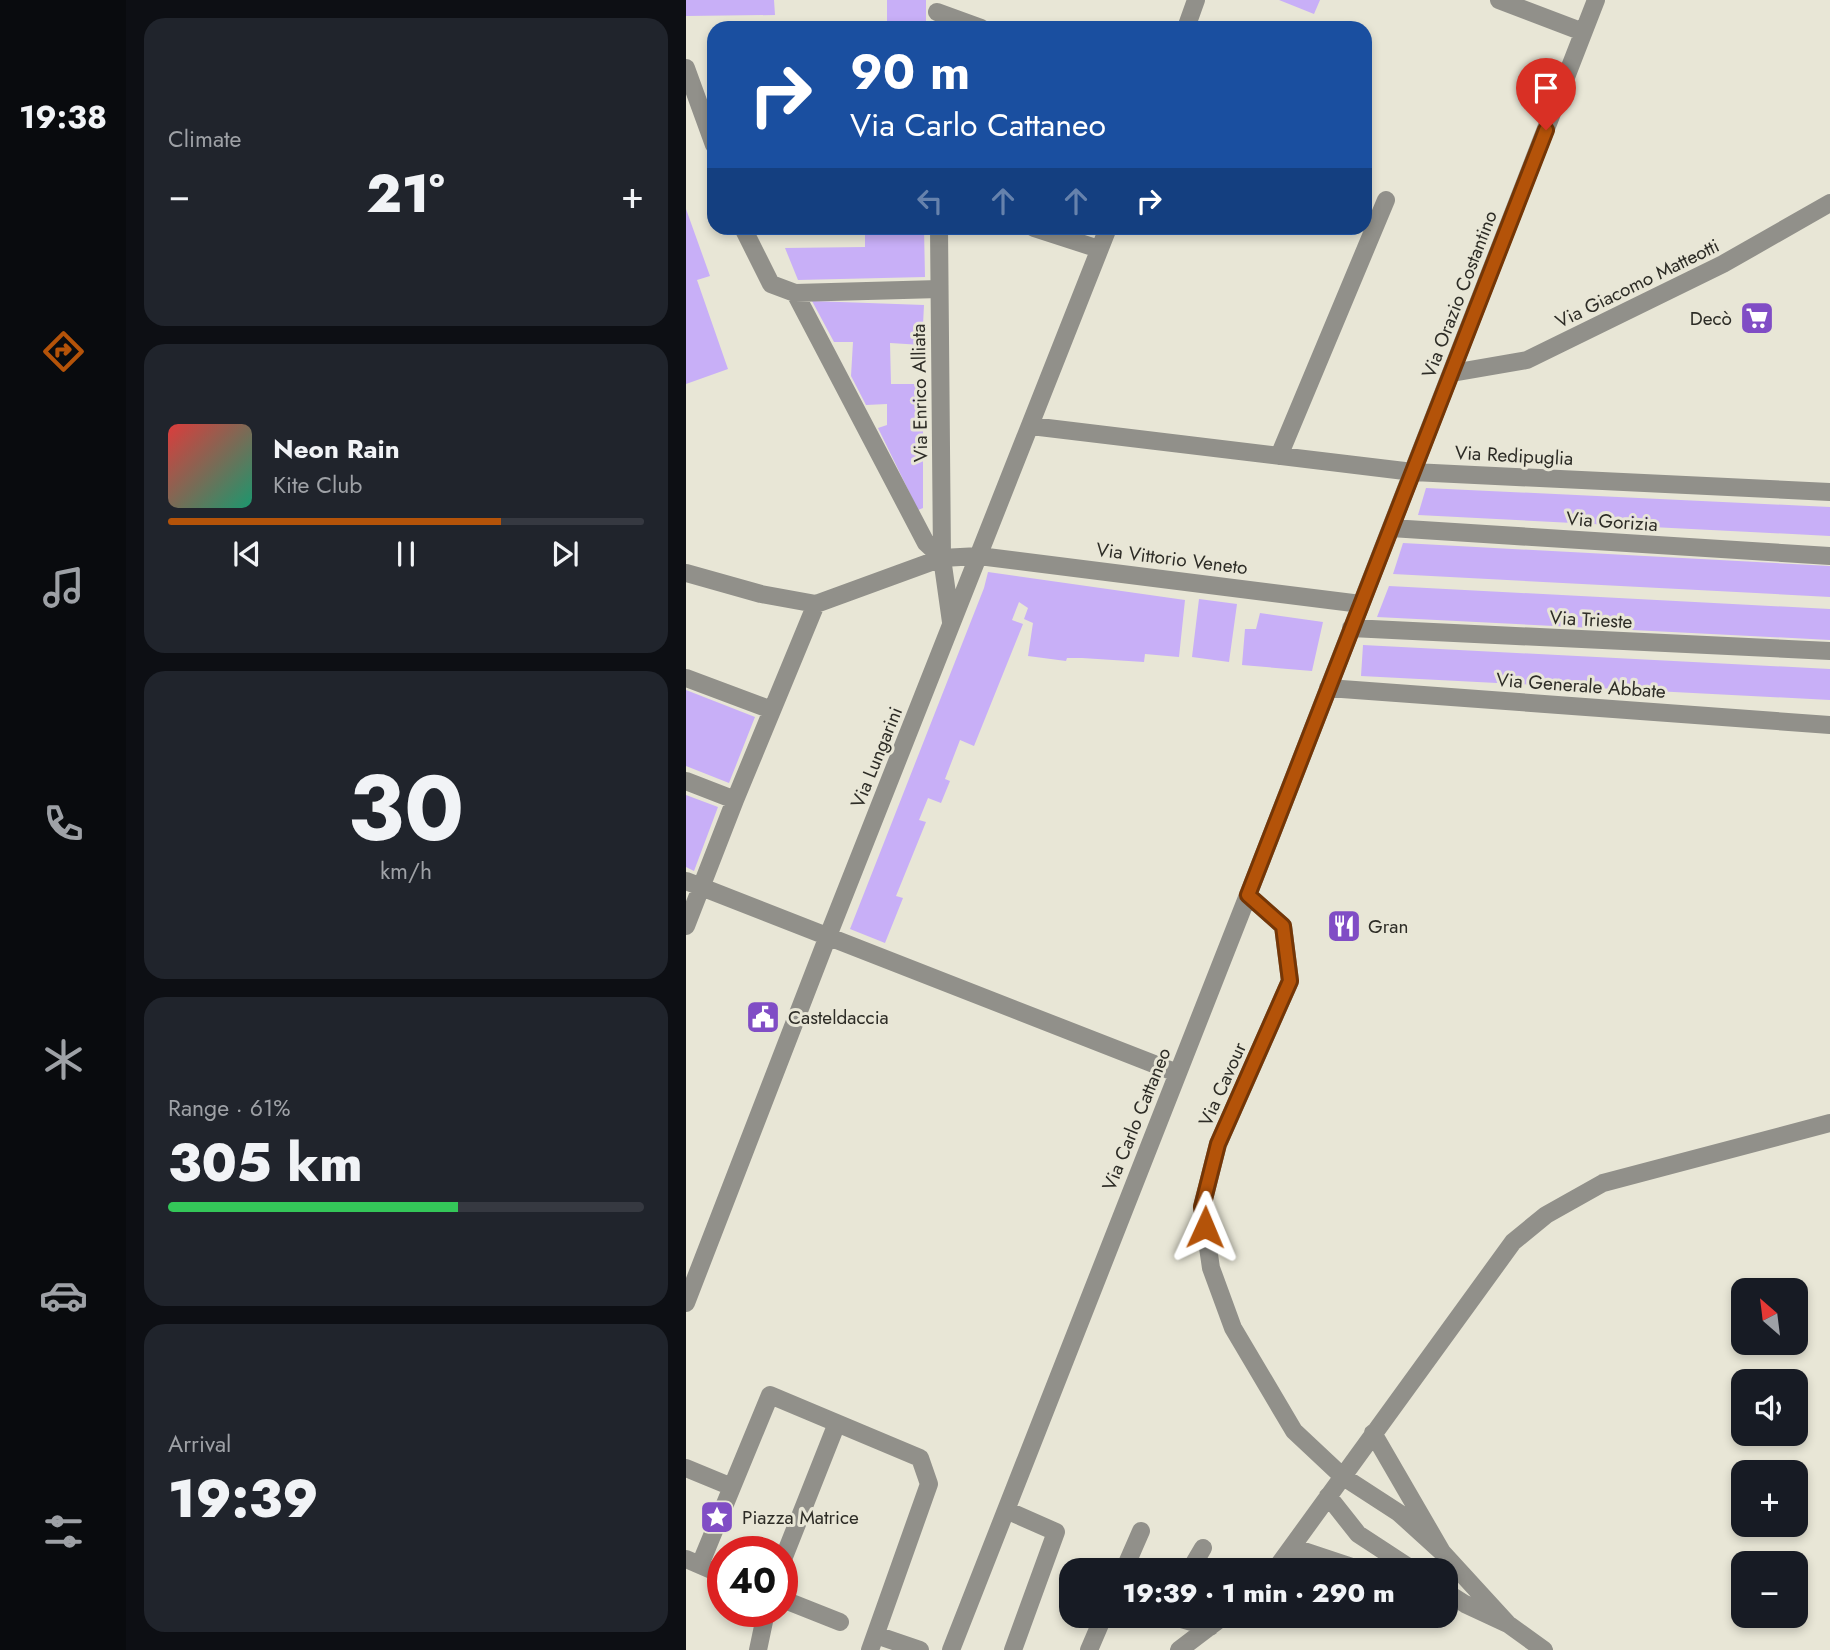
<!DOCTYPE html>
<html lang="en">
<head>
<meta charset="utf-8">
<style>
  :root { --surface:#171b24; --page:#20242c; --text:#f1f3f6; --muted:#9ea1a6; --line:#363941; --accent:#b45309 }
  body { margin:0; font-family:Jost,sans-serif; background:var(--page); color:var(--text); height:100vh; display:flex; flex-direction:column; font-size:26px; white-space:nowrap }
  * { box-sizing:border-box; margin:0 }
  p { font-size:23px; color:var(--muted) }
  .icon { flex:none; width:38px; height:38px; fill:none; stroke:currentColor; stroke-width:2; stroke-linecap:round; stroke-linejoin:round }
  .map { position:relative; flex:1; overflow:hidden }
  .details { display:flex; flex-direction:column; gap:18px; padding:18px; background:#0d0f14; width:560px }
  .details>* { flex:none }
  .banner { position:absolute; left:21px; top:21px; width:665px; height:214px; border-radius:21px; box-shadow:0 4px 10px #0003; background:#1a4fa0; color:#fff; overflow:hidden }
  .needle { width:46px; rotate:332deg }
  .fabs { position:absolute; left:1045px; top:1278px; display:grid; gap:14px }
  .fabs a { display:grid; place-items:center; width:77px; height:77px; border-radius:14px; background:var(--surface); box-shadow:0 4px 10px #0003; font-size:35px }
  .speed { position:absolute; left:21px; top:1536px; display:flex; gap:14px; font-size:35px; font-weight:700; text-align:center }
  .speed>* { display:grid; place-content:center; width:91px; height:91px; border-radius:50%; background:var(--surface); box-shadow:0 4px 10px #0003; line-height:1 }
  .speed .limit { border:10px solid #d22; background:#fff; color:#111 }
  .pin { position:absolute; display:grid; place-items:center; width:60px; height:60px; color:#fff; margin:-72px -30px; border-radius:50% 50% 50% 0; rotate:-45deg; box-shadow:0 0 7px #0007 }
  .pin .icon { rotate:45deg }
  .me { position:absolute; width:77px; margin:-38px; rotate:1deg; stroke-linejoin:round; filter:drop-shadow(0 0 5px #0008) }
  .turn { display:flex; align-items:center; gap:24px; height:147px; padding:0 28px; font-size:32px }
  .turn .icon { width:91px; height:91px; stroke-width:2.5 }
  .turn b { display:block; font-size:49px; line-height:60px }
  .lanes { display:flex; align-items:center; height:66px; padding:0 28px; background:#0003; justify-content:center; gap:35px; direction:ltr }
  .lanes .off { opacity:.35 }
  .big { font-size:52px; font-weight:800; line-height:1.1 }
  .details .widget { flex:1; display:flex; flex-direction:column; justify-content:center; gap:10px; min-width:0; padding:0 24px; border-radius:21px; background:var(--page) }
  .details .dial { align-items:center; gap:0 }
  .dial b { font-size:91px; line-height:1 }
  .song { display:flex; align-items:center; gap:21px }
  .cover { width:84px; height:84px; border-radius:10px; background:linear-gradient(135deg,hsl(0 70% 55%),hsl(160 70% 35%)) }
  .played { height:7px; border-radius:4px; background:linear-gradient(90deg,var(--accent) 70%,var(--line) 70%) }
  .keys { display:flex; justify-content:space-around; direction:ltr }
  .heat { display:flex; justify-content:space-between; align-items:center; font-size:38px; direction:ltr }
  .charge { height:10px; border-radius:5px; background:linear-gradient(90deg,#34c759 61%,var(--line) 0) }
  .trip { position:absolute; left:373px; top:1558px; width:399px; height:70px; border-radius:21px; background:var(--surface); box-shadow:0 4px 10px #0003; font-weight:800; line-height:70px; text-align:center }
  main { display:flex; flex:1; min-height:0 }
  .tabs { display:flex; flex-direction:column; width:126px; justify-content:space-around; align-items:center; background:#090b0e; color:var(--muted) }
  .tabs .icon { width:49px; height:49px }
  .tabs .active { color:var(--accent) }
  .tabs b { font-size:32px; color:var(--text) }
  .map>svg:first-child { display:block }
</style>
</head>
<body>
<main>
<nav class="tabs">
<b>19:38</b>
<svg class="icon active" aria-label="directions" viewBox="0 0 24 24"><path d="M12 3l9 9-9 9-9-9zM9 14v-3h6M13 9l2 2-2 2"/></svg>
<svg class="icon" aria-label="music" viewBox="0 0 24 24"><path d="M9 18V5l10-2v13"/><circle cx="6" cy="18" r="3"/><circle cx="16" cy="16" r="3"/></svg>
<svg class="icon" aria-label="phone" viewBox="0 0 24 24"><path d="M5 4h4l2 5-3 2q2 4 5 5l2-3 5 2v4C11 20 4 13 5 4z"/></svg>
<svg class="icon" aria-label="climate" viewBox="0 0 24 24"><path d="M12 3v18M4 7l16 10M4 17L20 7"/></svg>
<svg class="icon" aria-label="car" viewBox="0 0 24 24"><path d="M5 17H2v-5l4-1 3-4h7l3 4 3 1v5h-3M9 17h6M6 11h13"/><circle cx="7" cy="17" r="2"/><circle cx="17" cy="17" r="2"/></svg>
<svg class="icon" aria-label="filters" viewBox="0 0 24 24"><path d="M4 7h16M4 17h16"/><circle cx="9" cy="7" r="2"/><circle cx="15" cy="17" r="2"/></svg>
</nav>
<section class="details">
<div class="widget"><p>Climate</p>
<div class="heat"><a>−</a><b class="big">21°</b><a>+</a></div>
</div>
<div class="widget">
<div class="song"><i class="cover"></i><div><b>Neon Rain</b><p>Kite Club</p></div></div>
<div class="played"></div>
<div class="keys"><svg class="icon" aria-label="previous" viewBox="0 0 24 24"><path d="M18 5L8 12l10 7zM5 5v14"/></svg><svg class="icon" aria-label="pause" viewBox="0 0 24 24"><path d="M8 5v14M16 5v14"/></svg><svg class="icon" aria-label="next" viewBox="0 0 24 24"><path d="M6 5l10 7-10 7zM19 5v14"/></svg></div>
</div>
<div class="widget dial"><b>30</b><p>km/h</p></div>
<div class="widget"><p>Range · 61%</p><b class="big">305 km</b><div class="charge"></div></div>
<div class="widget"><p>Arrival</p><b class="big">19:39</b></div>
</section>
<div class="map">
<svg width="1144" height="1650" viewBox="0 0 1144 1650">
  <rect width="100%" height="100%" fill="#e8e6d6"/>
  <path fill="#c8aff7" d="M0 0H88L89 15 0 16Z
    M201 0H240V21H234V28H201Z
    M593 0H634L628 14Z
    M0 209 24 276 11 280 42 369 0 384Z
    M179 228H238L239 277 112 280 99 248 179 247Z
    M126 301 238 305 236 345 204 343 205 384H237V508L232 510 192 428 201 425V404L180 405 165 376 167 342H148Z
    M740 488 1144 507V536L732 515Z
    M717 543 1144 566V597L707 574Z
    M302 572 499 600 493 657 459 654 458 662 396 658H381L380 661 342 656 347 623 338 619 342 608 333 602 326 620 337 624 288 746 274 740 259 779 264 781 255 803 242 798 233 820 240 822 210 896 217 898 199 943 164 929 298 588Z
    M703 586 1144 609V640L691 617Z
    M513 599 551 604 543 662 506 657Z
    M574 613 637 622 626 671 556 665 559 629H570Z
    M677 645 1144 669V700L675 676Z
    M0 690 69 717 43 783 0 766Z
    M0 795 32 807 8 871 0 867Z"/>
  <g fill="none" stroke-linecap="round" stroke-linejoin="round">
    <path stroke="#91908a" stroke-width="18" d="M813 0 897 32
      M251 12 295 28
      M500 28 510 0
      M0 68 28 145
      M57 228 85 284 109 293 240 543 256 558
      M253 228 256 558 265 622
      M348 228 413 249
      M109 293 253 289
      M766 373 841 360 1037 264 1144 203
      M345 426 727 472 1144 492
      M593 456 700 200
      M705 528 1144 556
      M0 573 75 594 130 604 256 558 293 556 675 604
      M665 628 1144 651
      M0 678 86 710
      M642 688 1144 725
      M0 781 49 800
      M0 881 491 1073
      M562 895 597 926 604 981 532 1144 516 1207 525 1268 547 1328 608 1431 656 1476 713 1513 756 1552
      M0 926 49 800 130 604
      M0 1303 142 936 422 228
      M687 1433 756 1552 822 1624
      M0 1468 46 1487 14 1565
      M46 1487 84 1395 234 1458 243 1484 184 1650
      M642 1496 672 1534 727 1570
      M320 1510 370 1532 327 1650
      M606 1547 675 1570
      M0 1559 37 1575
      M96 1562 151 1423
      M438 1570 455 1531
      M504 1570 517 1548
      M589 1570 827 1242 860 1215 917 1183 1144 1123
      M760 1592 779 1604 822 1624 858 1650
      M96 1599 154 1622
      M481 1615 524 1627
      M190 1635 234 1650
      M72 1650 80 1612
      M265 1650 562 895 910 0
      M403 1650 418 1615
      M493 1650 539 1615"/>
  </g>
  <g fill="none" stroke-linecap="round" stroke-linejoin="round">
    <g stroke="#753606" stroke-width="18">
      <path id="route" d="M519 1227 516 1207 532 1144 604 981 597 926 562 895 860 130"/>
    </g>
    <use href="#route" stroke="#b45309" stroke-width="12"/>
  </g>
  <defs>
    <g id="supermarket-square" transform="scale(1.75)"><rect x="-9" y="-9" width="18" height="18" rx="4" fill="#804dc5" stroke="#e8e6d6"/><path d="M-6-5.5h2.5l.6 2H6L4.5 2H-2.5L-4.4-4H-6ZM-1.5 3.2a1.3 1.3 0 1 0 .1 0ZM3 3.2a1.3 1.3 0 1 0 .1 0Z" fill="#fff"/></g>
    <g id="restaurant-square" transform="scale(1.75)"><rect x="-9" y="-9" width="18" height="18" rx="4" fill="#804dc5" stroke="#e8e6d6"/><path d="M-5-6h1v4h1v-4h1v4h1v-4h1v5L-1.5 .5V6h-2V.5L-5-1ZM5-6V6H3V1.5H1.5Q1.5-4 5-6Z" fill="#fff"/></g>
    <g id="civic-square" transform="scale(1.75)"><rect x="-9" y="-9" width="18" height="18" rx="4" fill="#804dc5" stroke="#e8e6d6"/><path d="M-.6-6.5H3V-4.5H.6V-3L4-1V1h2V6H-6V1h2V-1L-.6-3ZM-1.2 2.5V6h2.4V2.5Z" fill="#fff"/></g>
    <g id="sight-square" transform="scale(1.75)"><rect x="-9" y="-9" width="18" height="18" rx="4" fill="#804dc5" stroke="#e8e6d6"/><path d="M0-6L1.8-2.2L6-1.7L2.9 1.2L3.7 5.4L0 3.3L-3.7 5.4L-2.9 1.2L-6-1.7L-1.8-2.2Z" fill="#fff"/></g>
  </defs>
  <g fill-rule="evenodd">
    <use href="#supermarket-square" x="1071" y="318"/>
    <use href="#restaurant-square" x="658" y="926"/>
    <use href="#civic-square" x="77" y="1017"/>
    <use href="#sight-square" x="31" y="1517"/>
  </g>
  <g text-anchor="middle" stroke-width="6" stroke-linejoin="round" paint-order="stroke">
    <g font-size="19" fill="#2d2c26" stroke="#e8e6d6">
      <text transform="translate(951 283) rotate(-26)" y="7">Via Giacomo Matteotti</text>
      <text transform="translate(773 294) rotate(-69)" y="7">Via Orazio Costantino</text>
      <text transform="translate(233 393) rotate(-91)" y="7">Via Enrico Alliata</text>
      <text transform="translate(828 455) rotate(3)" y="7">Via Redipuglia</text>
      <text transform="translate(926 521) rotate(4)" y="7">Via Gorizia</text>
      <text transform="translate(486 558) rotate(7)" y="7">Via Vittorio Veneto</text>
      <text transform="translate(905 619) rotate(3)" y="7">Via Trieste</text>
      <text transform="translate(895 685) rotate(4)" y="7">Via Generale Abbate</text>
      <text transform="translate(190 757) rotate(-68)" y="7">Via Lungarini</text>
      <text transform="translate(536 1084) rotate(-66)" y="7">Via Cavour</text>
      <text transform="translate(450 1119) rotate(-68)" y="7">Via Carlo Cattaneo</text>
    </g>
    <g font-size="19" fill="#2d2c26" stroke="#e8e6d6" text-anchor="start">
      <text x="1046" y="325" text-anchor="end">Decò</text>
      <text x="682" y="933">Gran</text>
      <text x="102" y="1024">Casteldaccia</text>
      <text x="56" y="1524">Piazza Matrice</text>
    </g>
  </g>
</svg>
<div class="fabs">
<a><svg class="needle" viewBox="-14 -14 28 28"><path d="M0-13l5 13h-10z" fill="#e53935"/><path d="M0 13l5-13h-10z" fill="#9ea1a6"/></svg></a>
<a><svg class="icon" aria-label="sound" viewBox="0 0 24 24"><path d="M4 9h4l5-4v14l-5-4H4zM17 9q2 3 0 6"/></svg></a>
<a>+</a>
<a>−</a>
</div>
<div class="speed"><div class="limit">40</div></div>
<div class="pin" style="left:860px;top:130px;background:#d93025"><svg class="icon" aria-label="arrive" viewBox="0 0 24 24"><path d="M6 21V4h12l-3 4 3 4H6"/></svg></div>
<svg class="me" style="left:519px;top:1227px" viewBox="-20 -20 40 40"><path d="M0-17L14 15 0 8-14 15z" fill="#b45309" stroke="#fff" stroke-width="4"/></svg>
<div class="trip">19:39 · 1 min · 290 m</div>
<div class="banner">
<div class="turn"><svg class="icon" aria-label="right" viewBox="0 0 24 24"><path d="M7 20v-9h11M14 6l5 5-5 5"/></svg><div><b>90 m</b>Via Carlo Cattaneo</div></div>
<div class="lanes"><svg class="icon off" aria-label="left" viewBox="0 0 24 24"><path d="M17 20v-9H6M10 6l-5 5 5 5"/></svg><svg class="icon off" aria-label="ahead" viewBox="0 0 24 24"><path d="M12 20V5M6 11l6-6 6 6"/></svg><svg class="icon off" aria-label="ahead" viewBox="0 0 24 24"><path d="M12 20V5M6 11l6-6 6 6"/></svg><svg class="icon" aria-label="right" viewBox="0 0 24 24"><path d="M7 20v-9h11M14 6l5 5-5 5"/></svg></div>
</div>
</div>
</main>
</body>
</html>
